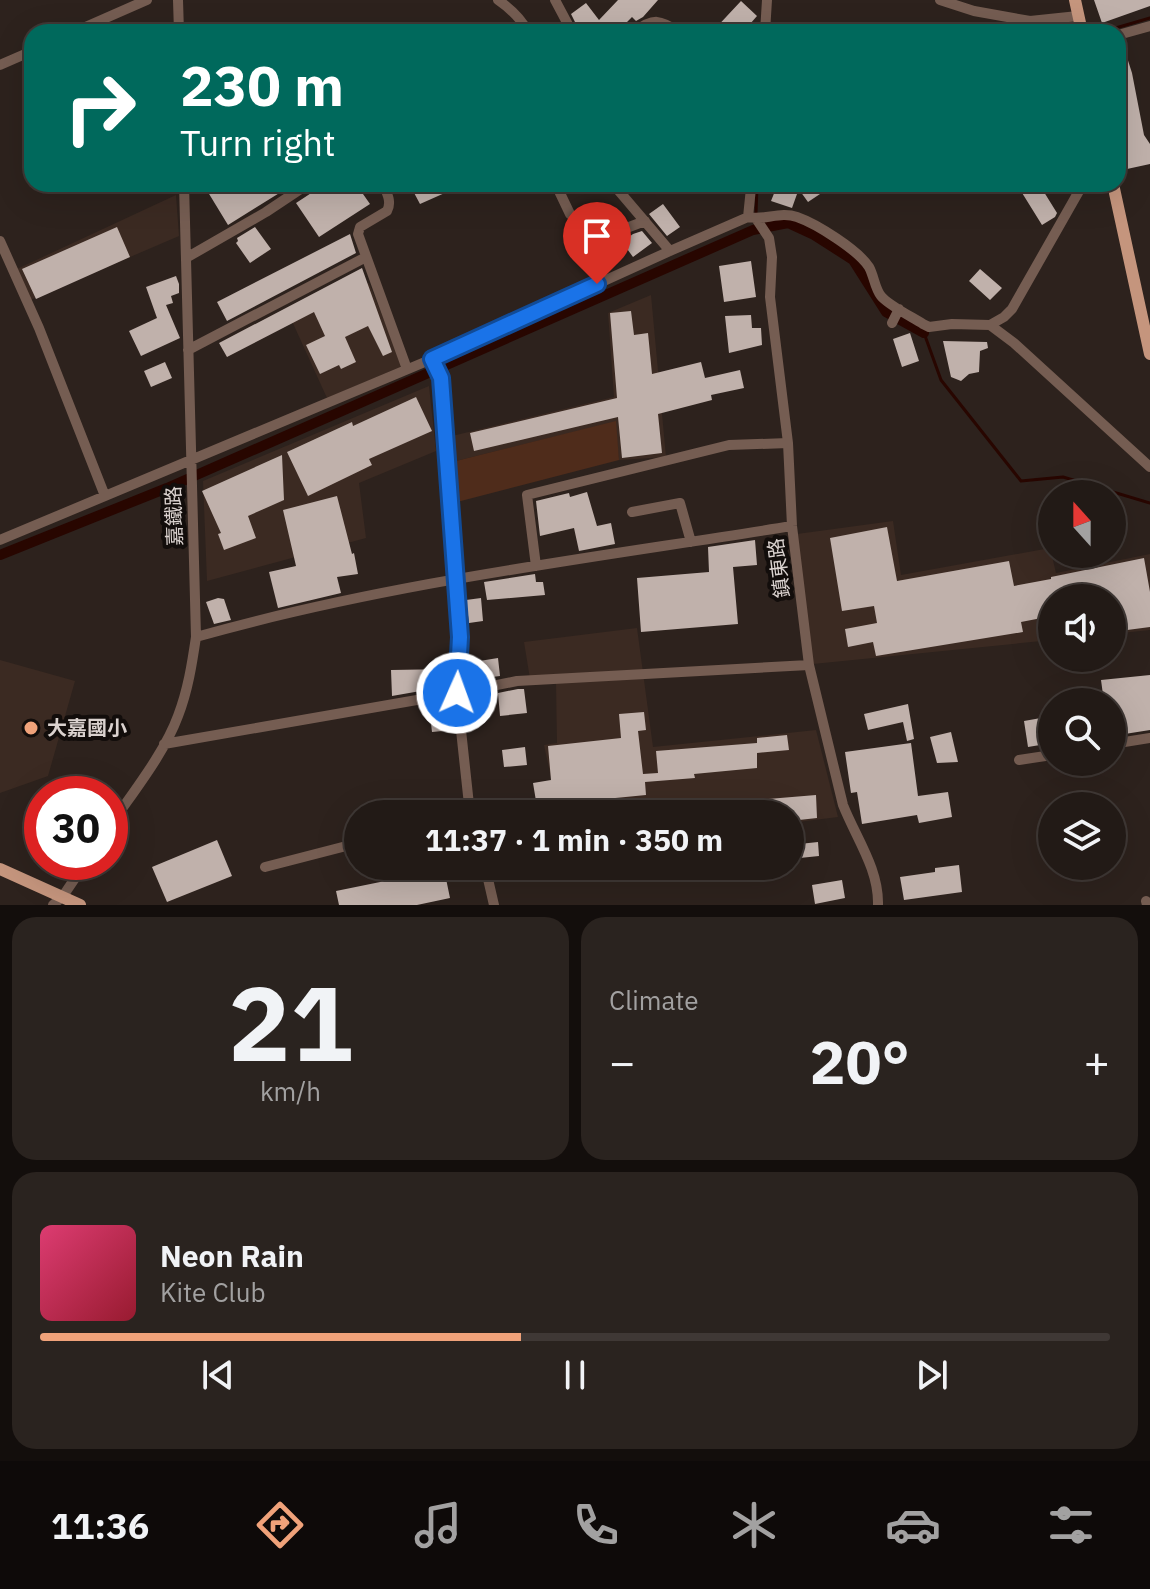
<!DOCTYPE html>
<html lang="en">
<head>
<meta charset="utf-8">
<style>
  :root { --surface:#221a16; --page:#2a231f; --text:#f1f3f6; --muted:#a2a1a1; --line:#3f3835; --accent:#f0a27a }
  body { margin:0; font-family:"IBM Plex Sans","Noto Sans TC",sans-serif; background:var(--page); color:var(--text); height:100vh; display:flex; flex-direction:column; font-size:30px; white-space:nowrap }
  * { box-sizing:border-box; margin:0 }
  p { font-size:26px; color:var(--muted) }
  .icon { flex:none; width:44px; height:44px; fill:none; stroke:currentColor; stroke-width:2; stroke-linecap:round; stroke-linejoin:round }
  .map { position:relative; height:905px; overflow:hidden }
  .drawer { display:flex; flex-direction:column; gap:12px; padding:12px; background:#130e0c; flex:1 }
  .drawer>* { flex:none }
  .banner { position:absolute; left:24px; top:24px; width:1102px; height:168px; border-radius:24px; box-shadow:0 8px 32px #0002,0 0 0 2px var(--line); background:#00695c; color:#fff; overflow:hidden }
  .needle { width:52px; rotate:339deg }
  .buttons { position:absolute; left:1038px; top:480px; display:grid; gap:16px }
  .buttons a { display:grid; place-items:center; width:88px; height:88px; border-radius:50%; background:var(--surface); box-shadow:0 8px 32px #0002,0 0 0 2px var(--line); font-size:40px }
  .speed { position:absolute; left:24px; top:776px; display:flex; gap:16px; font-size:40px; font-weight:700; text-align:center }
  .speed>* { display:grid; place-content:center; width:104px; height:104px; border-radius:50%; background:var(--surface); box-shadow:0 8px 32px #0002,0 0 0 2px var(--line); line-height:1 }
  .speed .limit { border:12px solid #d22; background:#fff; color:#111 }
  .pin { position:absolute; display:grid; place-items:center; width:68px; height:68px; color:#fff; margin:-82px -34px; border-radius:50% 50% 50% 0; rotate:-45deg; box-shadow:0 0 8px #0007 }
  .pin .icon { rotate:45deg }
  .me { position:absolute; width:88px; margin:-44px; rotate:2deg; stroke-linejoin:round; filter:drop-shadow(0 0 6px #0008) }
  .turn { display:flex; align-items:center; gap:28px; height:168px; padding:0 24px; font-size:36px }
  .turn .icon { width:104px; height:104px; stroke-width:2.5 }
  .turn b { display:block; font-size:56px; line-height:68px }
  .big { font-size:60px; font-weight:800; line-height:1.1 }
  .drawer .card { flex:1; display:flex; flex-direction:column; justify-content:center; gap:12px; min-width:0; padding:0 28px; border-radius:24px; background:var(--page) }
  .drawer .dial { align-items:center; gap:0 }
  .dial b { font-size:104px; line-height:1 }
  .song { display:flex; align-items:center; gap:24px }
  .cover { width:96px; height:96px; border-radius:12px; background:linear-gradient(135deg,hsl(340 70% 55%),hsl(350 70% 35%)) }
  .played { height:8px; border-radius:4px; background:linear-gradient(90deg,var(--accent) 45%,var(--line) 45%) }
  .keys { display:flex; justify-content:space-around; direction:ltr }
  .heat { display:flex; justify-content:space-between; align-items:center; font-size:44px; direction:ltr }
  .drawer .tiles { flex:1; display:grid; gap:12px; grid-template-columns:1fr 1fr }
  .card:last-child { grid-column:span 2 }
  .trip { position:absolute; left:344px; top:800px; width:460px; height:80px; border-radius:40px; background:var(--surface); box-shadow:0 8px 32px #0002,0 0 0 2px var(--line); font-weight:800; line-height:80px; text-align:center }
  .dock { display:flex; height:128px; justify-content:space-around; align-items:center; background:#0e0a09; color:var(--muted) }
  .dock .icon { width:56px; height:56px }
  .dock .on { color:var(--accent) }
  .dock b { font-size:36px; color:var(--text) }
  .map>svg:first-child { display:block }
</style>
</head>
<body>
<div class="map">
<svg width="1150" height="905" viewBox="0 0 1150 905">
  <rect width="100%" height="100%" fill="#2d221d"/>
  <path fill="#3b2a22" d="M176 195 179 236 30 300 17 269Z
    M369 283 403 366 327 398 291 319Z
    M651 295 666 457 619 460 615 422 452 462V436L614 397 608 313Z
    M429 386 436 451 359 483 366 538 207 581 203 481Z
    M893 521 901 575 1050 548 1056 573 1150 554V630L1112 634V598H1052V640L813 664 797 534Z
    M637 628 653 747 816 730 838 817 790 823V814H653L651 803 559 814 544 745 557 743 556 683 531 685 524 642Z
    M0 660 75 681 48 776 0 793Z"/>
  <path fill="#4f2c1b" d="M616 421 619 460 457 502 452 462Z"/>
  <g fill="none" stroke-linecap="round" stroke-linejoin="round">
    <path stroke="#280600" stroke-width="3" d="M1102 32 1150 18
      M756 213 757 186 761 184
      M924 333 941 380 1021 481 1063 477 1150 503"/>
    <path stroke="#280600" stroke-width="10" d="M0 555 167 488 753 230 788 223 814 235 853 260 886 312 924 333"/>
  </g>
  <path fill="#c0b1ab" d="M618 0H658L643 17 636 21 632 17 617 32H580L571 14 586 3 599 20Z
    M1094 0H1150V6L1102 23Z
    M741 1 757 16 743 32H712Z
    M1122 42 1132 73 1144 135 1150 144V164L1127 169 1118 127V43Z
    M203 184H276L281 192 228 225Z
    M325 184H356L370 204 319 237 296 203Z
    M421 184H465L420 204 412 189Z
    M795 184H821L826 190 808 202Z
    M1026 184H1039L1057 213 1055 217 1042 225 1019 188Z
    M777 186 797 194 792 208 771 201Z
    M663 204 680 227 667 236 649 214Z
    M117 227 130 257 36 299 22 269Z
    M255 227 271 249 250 263 236 243 238 241 237 238Z
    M642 231 652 243 633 257 622 242 633 234Z
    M350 234 356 253 227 321 217 302Z
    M751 261 756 297 724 302 719 266Z
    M362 268 392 352 383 356 368 326 345 337 356 362 341 369 339 365 320 374 306 345 325 336 314 312 227 357 219 343Z
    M980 269 1002 288 990 300 969 281Z
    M176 276 179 284V293L171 296 173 303 166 305 180 338 141 356 129 331 157 318 146 287Z
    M631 311 634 335 648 333 652 374 701 362 705 378 740 370 744 388 711 395 712 400 658 414 662 453 622 458 618 417 474 451 470 433 617 398 610 313Z
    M751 315 752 328H761L762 345 729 353 725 316Z
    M910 333 919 361 902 367 893 339Z
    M943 341 987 342 988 348 980 351 979 372 969 374 961 381 951 377Z
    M165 362 172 378 151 387 144 371Z
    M416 397 432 431 369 459 372 465 308 496 287 452 352 422 353 426Z
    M282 455 284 500 248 516 256 538 224 550 218 534 221 533 202 491Z
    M587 492 597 526 611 523 615 544 579 551 574 528 540 536 536 501 569 493 570 497Z
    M337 496 352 554 354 553 358 574 337 577 341 593 278 608 269 572 296 566 283 510Z
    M887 527 897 581 1009 561 1014 586 1051 579V577L1144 558 1150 592V627L1112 632V598H1051L1052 616 1021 622 1023 632 876 656 873 642 848 647 845 629 877 623 874 606 842 611 830 538Z
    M755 540 757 565 733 567 738 624 641 632 637 578 709 572 708 547Z
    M535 574 536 582H543L545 595 487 600 484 582Z
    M218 598 224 599 231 620 214 624 206 602Z
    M481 598 483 621 469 623 466 600Z
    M498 658 500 676 469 680 467 663Z
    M450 669 449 686 392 696 391 670Z
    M1150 675V730L1112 736V702H1104L1101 680Z
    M518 689H524L527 713 500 716 498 693Z
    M450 702 453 730 432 732 429 706Z
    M908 704 914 739 907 741 903 722 868 730 864 714Z
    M644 712 646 730 638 731 643 774 658 773 656 751 757 743V738L787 735 789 750 757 753V768L694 774 695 778 645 782 646 795 554 804 537 807 533 783 551 780 548 746 621 738 619 714Z
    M1052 716V743L1028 747 1024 721Z
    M951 732 958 762 937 763 930 737Z
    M911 743 918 796 948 792 952 817 919 823 917 815 862 824 857 792 851 793 845 752Z
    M525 747 527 765 504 767 502 750Z
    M816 795 817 818 790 821V814H656V808Z
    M217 840 232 876 167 902 152 867Z
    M818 842 819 856 790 859V845Z
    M959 865 962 892 904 900 900 877 935 872V868Z
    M444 869 450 898 417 905H339L336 891Z
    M842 880 845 898 815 904 812 885Z"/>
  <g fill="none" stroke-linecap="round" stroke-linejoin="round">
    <path stroke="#755d52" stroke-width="10" d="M178 0 179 32
      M498 0C511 9 521 18 528 32
      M555 0 572 32
      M940 0 974 11 1030 21 1078 16
      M74 32 147 0
      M635 32C653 17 661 20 679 32
      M765 32 767 0
      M1118 35 1150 26
      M0 65 32 51
      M383 184C387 193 392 202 387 211L360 227 358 234 407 369
      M552 184 559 191 570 214 596 235H608L645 221
      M613 184 670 251
      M748 184 751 188 748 217
      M757 220 769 238 772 257 770 297 788 443 792 526 809 665 843 805C856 838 879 869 878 905
      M0 241 39 328 105 496
      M186 258 266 212 308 184
      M892 323 899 309
      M990 325 1004 317 1012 309 1083 184
      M188 350 366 257
      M432 359 441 378 460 637 457 693 470 814
      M632 512 680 503 691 542
      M0 540 432 359 670 251 748 217C764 221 780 211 797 217 817 224 858 250 869 267 874 276 875 289 881 296 888 305 912 317 923 324L929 327 952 324 990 325 1014 343 1150 467
      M536 566 527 495 729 445 788 443
      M196 637C390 582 593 558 792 526
      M164 744 457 693 517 681 809 665
      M1112 744 1150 738
      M1019 760 1052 755
      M110 826C133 792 164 754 178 716 188 690 192 664 196 637L184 184
      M485 866 494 905
      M265 867 358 843
      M1146 901 1147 905
      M53 905 63 896 86 862"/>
    <path stroke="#c5957d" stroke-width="12" d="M1075 0 1082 32
      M1113 184 1150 354
      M0 869 80 905"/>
  </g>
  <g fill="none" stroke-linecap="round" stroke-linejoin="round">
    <g stroke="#114b97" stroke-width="20">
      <path id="route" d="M457 693 460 637 441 378 432 359 597 284"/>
    </g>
    <use href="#route" stroke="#1a73e8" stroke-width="14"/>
  </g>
  <circle fill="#f0a27a" stroke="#120d0b" stroke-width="3" cx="31" cy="728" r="8"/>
  <g text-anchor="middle" stroke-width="8" stroke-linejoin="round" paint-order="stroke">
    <g font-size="20" fill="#dad2cf" stroke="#120d0b">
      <text transform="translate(174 516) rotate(-92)" y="7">嘉鐵路</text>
      <text transform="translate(779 568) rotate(-97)" y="7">鎮東路</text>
    </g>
    <g font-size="20" font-weight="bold" fill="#dad2cf" stroke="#120d0b" text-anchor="start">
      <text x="47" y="735">大嘉國小</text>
    </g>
  </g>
</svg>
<div class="buttons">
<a><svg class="needle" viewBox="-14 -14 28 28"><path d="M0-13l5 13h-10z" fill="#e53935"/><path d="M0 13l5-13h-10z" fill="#a2a1a1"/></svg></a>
<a><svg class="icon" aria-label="sound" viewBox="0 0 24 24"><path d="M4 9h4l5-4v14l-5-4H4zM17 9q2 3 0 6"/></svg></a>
<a><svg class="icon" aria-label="search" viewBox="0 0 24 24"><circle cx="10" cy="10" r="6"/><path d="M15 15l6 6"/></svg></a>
<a><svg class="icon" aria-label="layers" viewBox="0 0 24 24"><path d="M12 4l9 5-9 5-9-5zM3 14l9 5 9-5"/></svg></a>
</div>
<div class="speed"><div class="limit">30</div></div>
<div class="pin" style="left:597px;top:284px;background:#d93025"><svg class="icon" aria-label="arrive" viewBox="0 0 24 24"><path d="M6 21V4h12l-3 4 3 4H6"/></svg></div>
<svg class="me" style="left:457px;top:693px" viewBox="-20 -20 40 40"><circle r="17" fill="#1a73e8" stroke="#fff" stroke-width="3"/><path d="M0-11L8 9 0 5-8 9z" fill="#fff"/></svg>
<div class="trip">11:37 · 1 min · 350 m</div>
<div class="banner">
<div class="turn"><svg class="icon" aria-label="right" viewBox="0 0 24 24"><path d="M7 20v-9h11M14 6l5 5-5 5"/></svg><div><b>230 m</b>Turn right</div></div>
</div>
</div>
<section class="drawer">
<div class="tiles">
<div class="card dial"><b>21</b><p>km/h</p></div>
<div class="card"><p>Climate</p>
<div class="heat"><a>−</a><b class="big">20°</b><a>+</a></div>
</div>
<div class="card">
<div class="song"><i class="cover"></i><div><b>Neon Rain</b><p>Kite Club</p></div></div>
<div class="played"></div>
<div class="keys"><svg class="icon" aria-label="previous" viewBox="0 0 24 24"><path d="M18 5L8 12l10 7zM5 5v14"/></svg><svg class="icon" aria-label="pause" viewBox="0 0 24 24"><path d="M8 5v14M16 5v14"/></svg><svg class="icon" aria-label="next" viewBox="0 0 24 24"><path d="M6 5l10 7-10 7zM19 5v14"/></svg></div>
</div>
</div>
</section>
<nav class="dock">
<b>11:36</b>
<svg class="icon on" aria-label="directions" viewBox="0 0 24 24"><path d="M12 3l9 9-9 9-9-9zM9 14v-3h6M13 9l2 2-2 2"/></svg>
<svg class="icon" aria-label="music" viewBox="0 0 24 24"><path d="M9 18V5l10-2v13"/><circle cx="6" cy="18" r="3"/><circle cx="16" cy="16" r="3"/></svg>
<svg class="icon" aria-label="phone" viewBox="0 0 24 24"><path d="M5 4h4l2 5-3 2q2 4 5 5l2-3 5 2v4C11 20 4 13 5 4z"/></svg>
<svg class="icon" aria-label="climate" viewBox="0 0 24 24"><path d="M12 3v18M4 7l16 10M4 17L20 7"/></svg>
<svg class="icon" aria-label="car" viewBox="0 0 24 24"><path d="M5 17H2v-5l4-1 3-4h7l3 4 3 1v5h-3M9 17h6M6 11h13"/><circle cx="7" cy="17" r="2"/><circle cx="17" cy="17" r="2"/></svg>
<svg class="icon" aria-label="filters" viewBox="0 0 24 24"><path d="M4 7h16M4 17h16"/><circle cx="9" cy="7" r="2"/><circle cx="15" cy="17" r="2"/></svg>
</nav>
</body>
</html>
